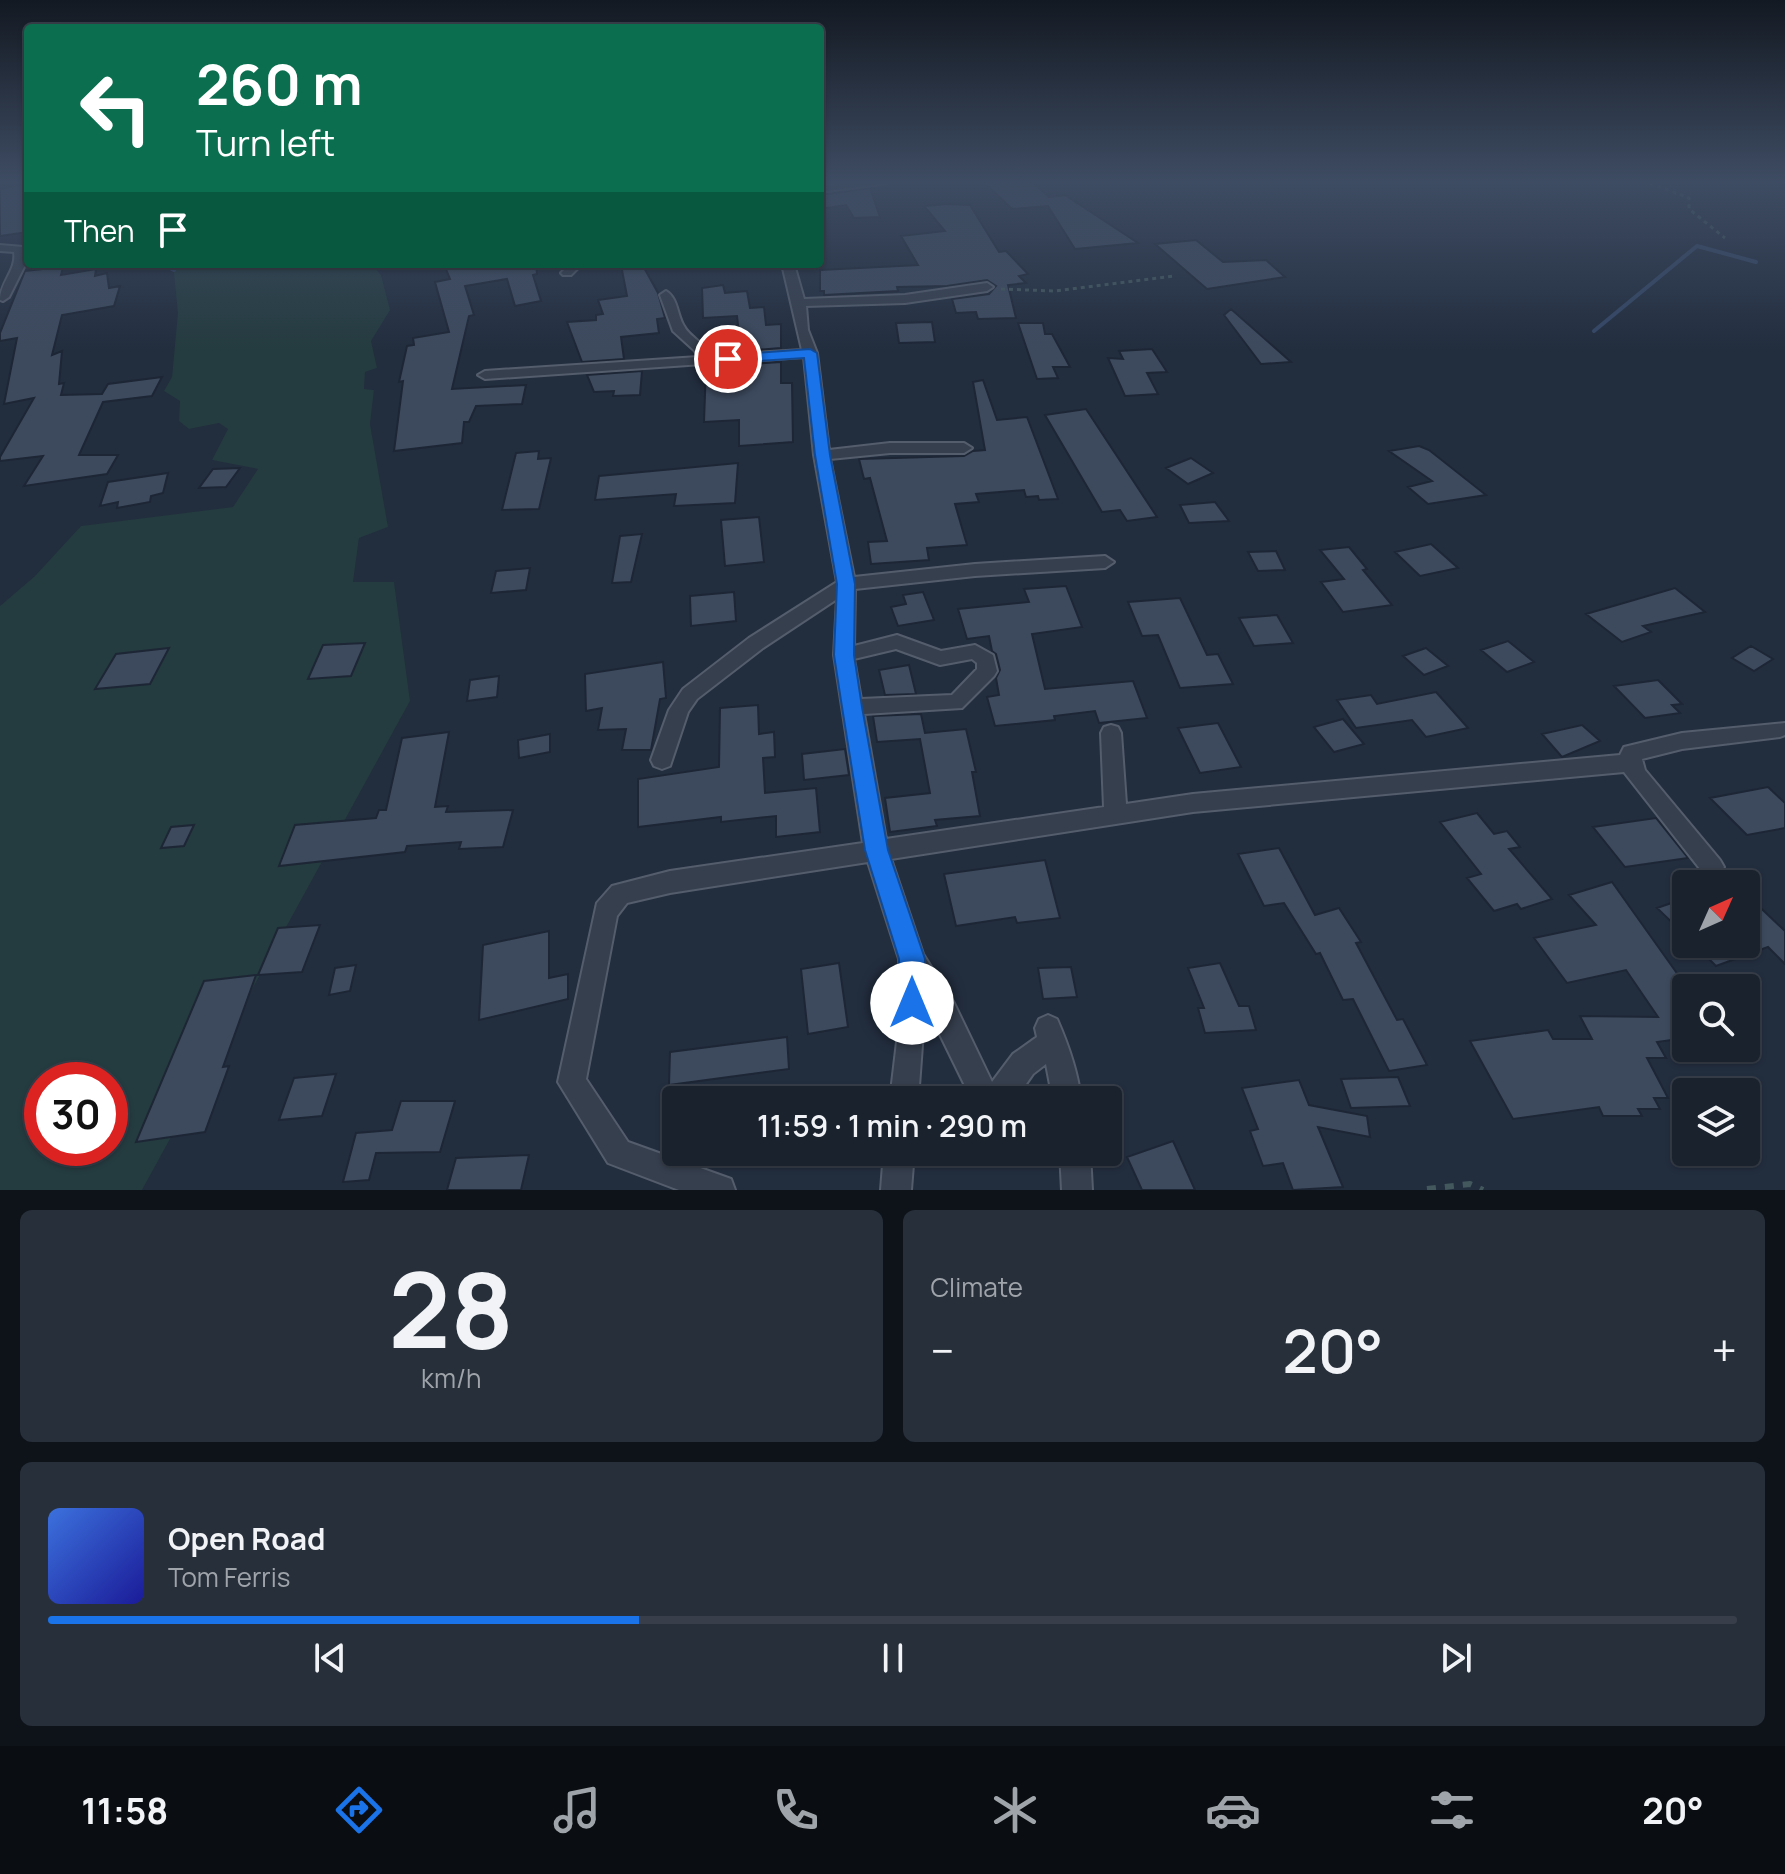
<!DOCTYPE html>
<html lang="en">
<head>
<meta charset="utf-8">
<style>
  :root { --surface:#1a222e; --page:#272f3a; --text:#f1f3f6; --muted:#9fa4aa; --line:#383f4a; --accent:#1a73e8 }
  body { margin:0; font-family:Manrope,sans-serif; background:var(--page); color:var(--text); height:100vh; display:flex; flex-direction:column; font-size:30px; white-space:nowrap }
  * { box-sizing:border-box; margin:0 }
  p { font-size:26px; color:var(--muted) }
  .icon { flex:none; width:44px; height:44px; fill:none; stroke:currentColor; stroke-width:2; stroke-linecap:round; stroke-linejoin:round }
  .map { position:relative; height:1190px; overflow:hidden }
  .sheet { display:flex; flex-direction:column; gap:20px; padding:20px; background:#0e1319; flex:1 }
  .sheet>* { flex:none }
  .banner { position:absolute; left:24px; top:24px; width:800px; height:244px; border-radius:8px; box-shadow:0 2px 6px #0004,0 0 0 2px var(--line); background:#0b6e4f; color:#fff; overflow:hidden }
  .needle { width:52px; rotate:45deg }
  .controls { position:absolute; left:1672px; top:870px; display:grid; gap:16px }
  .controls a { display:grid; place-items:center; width:88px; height:88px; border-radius:8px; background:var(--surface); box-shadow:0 2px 6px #0004,0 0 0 2px var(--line); font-size:40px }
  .speed { position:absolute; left:24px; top:1062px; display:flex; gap:16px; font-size:40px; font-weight:700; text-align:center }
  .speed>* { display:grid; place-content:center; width:104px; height:104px; border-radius:50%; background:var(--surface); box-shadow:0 2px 6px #0004,0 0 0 2px var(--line); line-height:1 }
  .speed .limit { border:12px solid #d22; background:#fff; color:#111 }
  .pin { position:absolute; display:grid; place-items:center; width:68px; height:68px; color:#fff; margin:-34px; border:4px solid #fff; border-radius:50%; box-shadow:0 2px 8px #0007 }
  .me { position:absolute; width:88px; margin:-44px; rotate:0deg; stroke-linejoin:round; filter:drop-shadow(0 0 6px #0008) }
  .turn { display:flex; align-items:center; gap:28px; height:168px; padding:0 40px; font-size:36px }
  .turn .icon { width:104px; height:104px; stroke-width:2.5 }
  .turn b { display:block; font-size:56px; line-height:68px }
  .then { display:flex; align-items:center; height:76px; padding:0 40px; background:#0003; gap:16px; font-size:30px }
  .big { font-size:60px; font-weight:600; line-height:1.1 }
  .sheet .card { flex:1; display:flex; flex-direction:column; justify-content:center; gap:12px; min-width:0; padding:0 28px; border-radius:12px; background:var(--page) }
  .sheet .dial { align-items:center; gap:0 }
  .dial b { font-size:104px; line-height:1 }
  .song { display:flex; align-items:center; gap:24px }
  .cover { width:96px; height:96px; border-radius:12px; background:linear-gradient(135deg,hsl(220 70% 55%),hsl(240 70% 35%)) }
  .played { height:8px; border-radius:4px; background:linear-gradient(90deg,var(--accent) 35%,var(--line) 35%) }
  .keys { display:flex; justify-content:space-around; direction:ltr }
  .heat { display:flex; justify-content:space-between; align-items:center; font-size:44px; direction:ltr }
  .sheet .tiles { flex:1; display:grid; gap:20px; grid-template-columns:1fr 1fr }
  .card:last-child { grid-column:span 2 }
  .trip { position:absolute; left:662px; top:1086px; width:460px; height:80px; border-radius:8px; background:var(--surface); box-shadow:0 2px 6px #0004,0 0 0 2px var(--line); font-weight:600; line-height:80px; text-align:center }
  .tab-bar { display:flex; height:128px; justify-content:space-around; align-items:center; background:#0a0e12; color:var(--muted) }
  .tab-bar .icon { width:56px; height:56px }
  .tab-bar .current { color:var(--accent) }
  .tab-bar b { font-size:36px; color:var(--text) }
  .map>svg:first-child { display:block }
</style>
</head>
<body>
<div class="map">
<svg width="1785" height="1190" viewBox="0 0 1785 1190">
  <rect width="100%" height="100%" fill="#222d3e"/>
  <path fill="#243b3f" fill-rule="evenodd" d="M173 264H371L381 275 390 310 371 341 377 368 365 372 364 389 374 390 370 424 388 527 359 538 353 582H394L410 701 142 1190H0V606L35 576 81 526 233 507 258 469 212 460 228 429 219 423 189 429 179 421 180 401 164 391 172 377 178 313ZM42 1080H110V1148H42Z"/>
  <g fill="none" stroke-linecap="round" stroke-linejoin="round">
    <path stroke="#344766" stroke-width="4" d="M163 264 174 270
      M1594 331 1697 246 1756 262"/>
  </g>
  <path fill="#3d4a5e" stroke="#1d2635" stroke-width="2" d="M28 183V232L0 236V189Z
    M985 183H1033L1049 197 1065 195 1138 243 1075 249 1048 206 1012 209Z
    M870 188 880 217 854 218 846 205 820 209V195Z
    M948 204 970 205 999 252 1006 251 1028 274 1019 276 1026 283 1008 285 1016 318 978 319 976 312 956 313 952 299 989 294 996 286 987 280 947 286 897 287 898 291 824 295V291H820V270L918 265 901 236 945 231 924 206Z
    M1196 240 1223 262 1266 260 1285 277 1207 289 1155 244Z
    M44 264H64L61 275 96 269 95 276 107 273 109 288 120 286 114 306 62 315 52 355 62 351 59 384 64 383 61 395 102 394 108 384 162 377 152 396 103 402 79 455H118L107 474 24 486 43 456 0 461V457L34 398 4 404 17 338 0 341V333L25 271 42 269Z
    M444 264H536L537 274 533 275 541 301 515 306 507 279 465 286 474 315 469 316 452 389 526 385 522 404 476 406 469 422H464L462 443 394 451 403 381 399 382 407 346 414 345 413 338 449 332 435 282 450 279Z
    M642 264 658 293 665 318 657 319 659 333 621 337 624 359 582 362 567 322 596 320V315L603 314 598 300 627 296 621 265Z
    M723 285 725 293 747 291 750 308 764 307 766 325 781 324V348L741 351 737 316 703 318 702 288Z
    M1231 309 1291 362 1261 364 1224 315Z
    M932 322 935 342 899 343 896 323Z
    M1018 323H1043L1045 334H1052L1070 367H1053L1058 378 1037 379Z
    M1152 349 1167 372 1147 373 1158 394 1125 396 1108 358 1123 359 1119 351Z
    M781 362V383H792L793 442 739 446V420L704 422 706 367Z
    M642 371 640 395 613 396 614 391 594 392 587 375Z
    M983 380 997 420 1027 417 1058 499 1039 500 1038 496 1026 497 1024 490 976 494 979 502 955 504 967 545 927 548 929 560 871 564 868 542 887 541 870 478 864 479 859 459 964 456 973 451 985 450 973 382Z
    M1086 409 1157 517 1127 521 1120 510 1102 512 1045 415Z
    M1419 446 1429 450 1486 495 1428 504 1408 487 1432 481 1389 451Z
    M539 451 538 459 551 458 539 509 502 510 516 453Z
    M1191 458 1213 473 1188 484 1166 468Z
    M738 463 735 503 674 506 676 494 595 500 599 476Z
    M240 468 226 487 199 488 213 469Z
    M168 473 163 493 151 496 150 502 117 508 118 502 100 506 108 482Z
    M1215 502 1229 521 1189 523 1180 505Z
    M759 517 764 562 725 566 721 520Z
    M642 534 631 582 612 583 620 536Z
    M1431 544 1458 568 1420 576 1395 552Z
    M1349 547 1367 569 1363 570 1392 605 1343 612 1321 582 1344 579 1320 550Z
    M1276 551 1285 570 1258 571 1248 552Z
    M530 568 526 590 491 593 496 571Z
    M1066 586 1082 627 1032 634 1045 689 1133 681 1147 718 1099 723 1095 711 1054 716 1055 720 995 726 987 697 999 695 996 678 1000 670 996 654 992 651 989 636 967 639 958 609 1029 602 1024 589Z
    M1675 588 1705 612 1643 626 1651 632 1622 642 1586 614Z
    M734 592 736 621 691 626 690 596Z
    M923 592 934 620 898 626 891 607 906 604 903 595Z
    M1180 598 1207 655 1218 654 1233 684 1180 688 1158 635 1142 636 1128 602Z
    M1277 615 1293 643 1254 646 1239 618Z
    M1508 641 1534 662 1507 672 1481 650Z
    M365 643 351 676 308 679 323 645Z
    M1751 646 1773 659 1754 671 1732 658Z
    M169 648 150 684 95 689 116 654Z
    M1426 648 1448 666 1424 675 1403 656Z
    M663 662 666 698 660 699 651 750H622L626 729 598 730 602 708 586 711 585 674Z
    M909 665 916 694 885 695 879 670Z
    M499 676 497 697 467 701 470 680Z
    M1658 680 1682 704 1672 705 1680 713 1645 718 1614 686Z
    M1436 692 1468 728 1426 737 1412 720 1356 728 1337 700 1371 695 1377 704Z
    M758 705 759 734 774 732 775 757 763 758 765 793 816 788 820 832 776 837V816L721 822V817L638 827V779L719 767 720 708Z
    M921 714 925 733 966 729 976 772H972L980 816 935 820 937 826 890 832 885 798 930 793 920 739 877 742 873 716Z
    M1343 719 1364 744 1334 752 1314 727Z
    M1218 723 1241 767 1200 773 1178 728Z
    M1582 725 1600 741 1562 757 1542 734Z
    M449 732 435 807 448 806 446 812 513 810 503 847 459 849 461 842 407 846 405 852 279 866 295 825 376 818 379 810H386L402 738Z
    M550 734V752L519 758 518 740Z
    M845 749 849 775 804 780 802 754Z
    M1768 787 1785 803V828L1747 835 1710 798Z
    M1477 813 1494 834 1507 831 1520 847 1509 849 1552 899 1521 909 1517 904 1494 911 1467 878 1481 874 1440 822Z
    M1656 818 1688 858 1625 867 1593 827Z
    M194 825 184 846 161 848 171 827Z
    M1279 848 1315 915 1339 908 1361 942 1356 943 1397 1020 1403 1019 1427 1065 1389 1071 1353 999 1343 1000 1320 953 1316 954 1284 903 1264 906 1238 854Z
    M1045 860 1060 918 1017 923 1015 917 956 926 944 874Z
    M1612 882 1686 986V1038L1657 1042 1666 1058H1647L1668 1098H1654L1660 1109H1638L1642 1116H1603L1599 1107 1513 1119 1470 1041 1548 1030 1553 1039H1592L1580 1016 1658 1017 1626 970 1567 983 1534 938 1596 925 1569 895Z
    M1746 894 1785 931V964L1768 947 1716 966 1694 944H1746Z
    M1686 898V936L1657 908Z
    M320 925 302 972 258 975 278 928Z
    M549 931V978L568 974V999L479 1020 483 945Z
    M839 963 848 1027 808 1034 801 969Z
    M1220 963 1239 1006H1249L1256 1030 1205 1033 1198 1008H1204L1188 968Z
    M356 965 350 991 329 995 335 968Z
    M1071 967 1077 997 1043 999 1038 968Z
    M256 975 223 1067 229 1066 205 1132 136 1142 204 981Z
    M787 1037 789 1069 669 1085 670 1052Z
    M336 1074 322 1116 279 1120 294 1078Z
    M1398 1077 1410 1106 1351 1108 1341 1079Z
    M1299 1080 1309 1105 1367 1116 1370 1137 1318 1127 1343 1187 1293 1190 1283 1163 1263 1166 1250 1131 1258 1129 1242 1088Z
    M401 1101H455L440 1152 376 1153 369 1180 343 1182 356 1133 392 1130Z
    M1173 1141 1195 1190H1142L1127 1157Z
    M529 1155 521 1190H447L456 1158Z"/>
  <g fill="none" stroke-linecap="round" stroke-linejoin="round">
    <g stroke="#545d6c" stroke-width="4">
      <path id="street" d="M849 183H888L820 192V186Z
        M0 245 23 247 27 261 9 297 3 301 0 300C0 282 17 270 14 252L0 251Z
        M570 264H582L571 275H563L561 273Z
        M782 264H794L804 299 905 295 987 283 993 287 987 291 905 303 806 306 808 330 817 353 829 450 890 443H964L972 448 964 453H890L830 459 854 577 975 564 1105 556 1114 562 1105 568 975 576 855 589 854 646 897 635 941 651 975 645 993 655 997 671 994 676 962 708 864 714 886 839 1104 807 1101 733 1104 727 1111 725 1118 727 1121 733 1126 804 1193 794 1620 755 1624 747 1682 733 1785 723V735L1780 737 1682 749 1642 759 1645 770 1720 860 1724 867 1720 874 1712 877 1704 874 1624 772 1193 812 891 859 923 954 954 1003 992 1082 1013 1054 1037 1037 1035 1028 1039 1019 1048 1015 1057 1019C1068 1044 1078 1072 1081 1100H1053L1046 1064 1033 1074 1015 1100H972L925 1004 918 1100H890L899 1025V959L868 862 670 893 627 903 617 916 586 1079 628 1142 731 1179 735 1190H679L608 1163 558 1082 597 903 612 886 670 871 863 843 834 655 837 599 763 648 697 699 688 712 670 766 662 769 654 766 651 760 669 710 683 689 749 638 837 582 814 455 804 357 485 379 478 375 485 371 698 357 695 351 673 331 660 295 666 291C678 298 677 315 684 326 690 338 705 342 710 356L802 350ZM896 649 940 665 972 659 977 663V669L952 695 861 699 854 659Z
        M884 1152H914L911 1190H881Z
        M1060 1152H1090L1092 1190H1062Z"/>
    </g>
    <path stroke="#42585c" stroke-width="3" stroke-dasharray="4 4" stroke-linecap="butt" d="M1650 183 1689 198V209L1725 238
      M1001 289 1055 291 1174 276"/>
    <path stroke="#42585c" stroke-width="6" stroke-dasharray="9 9" stroke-linecap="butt" d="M1427 1189 1470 1184 1483 1190"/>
    <use href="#street" fill="#363f4e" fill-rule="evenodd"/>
  </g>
  <linearGradient id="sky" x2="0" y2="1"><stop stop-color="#131922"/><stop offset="0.52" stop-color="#3e4c63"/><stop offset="1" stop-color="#3e4c63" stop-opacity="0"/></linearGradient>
  <rect width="1785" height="350" fill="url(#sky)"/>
  <path fill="#1a73e8" stroke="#114b97" stroke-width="2" d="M810 349 817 353 830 455 855 584 854 655 862 707 888 850 925 959V1003L921 1013 912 1016 902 1013 899 1003V959L865 850 842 707 834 655 837 584 815 455 804 358 728 363 721 359 728 355Z"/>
</svg>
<div class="controls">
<a><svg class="needle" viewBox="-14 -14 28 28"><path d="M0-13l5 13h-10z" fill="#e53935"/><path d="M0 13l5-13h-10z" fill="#9fa4aa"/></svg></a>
<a><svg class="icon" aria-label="search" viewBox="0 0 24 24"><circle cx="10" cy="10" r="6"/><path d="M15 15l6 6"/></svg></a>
<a><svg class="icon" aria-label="layers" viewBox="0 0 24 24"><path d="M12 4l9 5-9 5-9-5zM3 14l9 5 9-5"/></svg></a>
</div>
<div class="speed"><div class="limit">30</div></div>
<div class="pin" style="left:728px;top:359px;background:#d93025"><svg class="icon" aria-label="arrive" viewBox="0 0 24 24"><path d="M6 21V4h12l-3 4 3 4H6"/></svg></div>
<svg class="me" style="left:912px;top:1003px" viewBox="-20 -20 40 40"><circle r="19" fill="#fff"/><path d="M0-13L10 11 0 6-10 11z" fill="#1a73e8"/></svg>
<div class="trip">11:59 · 1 min · 290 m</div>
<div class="banner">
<div class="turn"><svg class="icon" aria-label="left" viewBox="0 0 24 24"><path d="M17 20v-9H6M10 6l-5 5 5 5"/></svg><div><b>260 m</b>Turn left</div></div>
<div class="then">Then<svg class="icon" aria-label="arrive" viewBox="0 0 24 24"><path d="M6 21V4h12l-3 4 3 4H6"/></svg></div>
</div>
</div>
<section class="sheet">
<div class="tiles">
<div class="card dial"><b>28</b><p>km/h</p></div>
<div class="card"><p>Climate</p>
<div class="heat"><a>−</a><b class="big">20°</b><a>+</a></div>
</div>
<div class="card">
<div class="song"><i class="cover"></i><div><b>Open Road</b><p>Tom Ferris</p></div></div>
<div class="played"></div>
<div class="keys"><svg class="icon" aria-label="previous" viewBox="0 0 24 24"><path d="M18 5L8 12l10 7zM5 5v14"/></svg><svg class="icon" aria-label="pause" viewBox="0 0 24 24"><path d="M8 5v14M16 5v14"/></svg><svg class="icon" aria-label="next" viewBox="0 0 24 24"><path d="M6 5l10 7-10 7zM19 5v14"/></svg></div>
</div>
</div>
</section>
<nav class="tab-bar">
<b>11:58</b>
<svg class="icon current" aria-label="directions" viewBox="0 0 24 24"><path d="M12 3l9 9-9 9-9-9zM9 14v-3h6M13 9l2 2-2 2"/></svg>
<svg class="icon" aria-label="music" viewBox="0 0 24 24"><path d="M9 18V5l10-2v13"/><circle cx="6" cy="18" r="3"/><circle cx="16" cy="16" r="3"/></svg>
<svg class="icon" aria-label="phone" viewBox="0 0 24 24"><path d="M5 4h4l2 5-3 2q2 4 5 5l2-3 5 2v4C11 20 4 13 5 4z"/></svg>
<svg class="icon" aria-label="climate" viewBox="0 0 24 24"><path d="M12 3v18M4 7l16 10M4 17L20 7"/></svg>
<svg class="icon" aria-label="car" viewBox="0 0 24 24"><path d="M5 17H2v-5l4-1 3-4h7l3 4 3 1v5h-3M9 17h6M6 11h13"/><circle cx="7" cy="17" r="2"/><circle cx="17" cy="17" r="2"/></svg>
<svg class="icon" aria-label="filters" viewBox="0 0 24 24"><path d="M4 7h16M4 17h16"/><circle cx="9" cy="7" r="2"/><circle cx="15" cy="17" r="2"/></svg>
<b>20°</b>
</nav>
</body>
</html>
